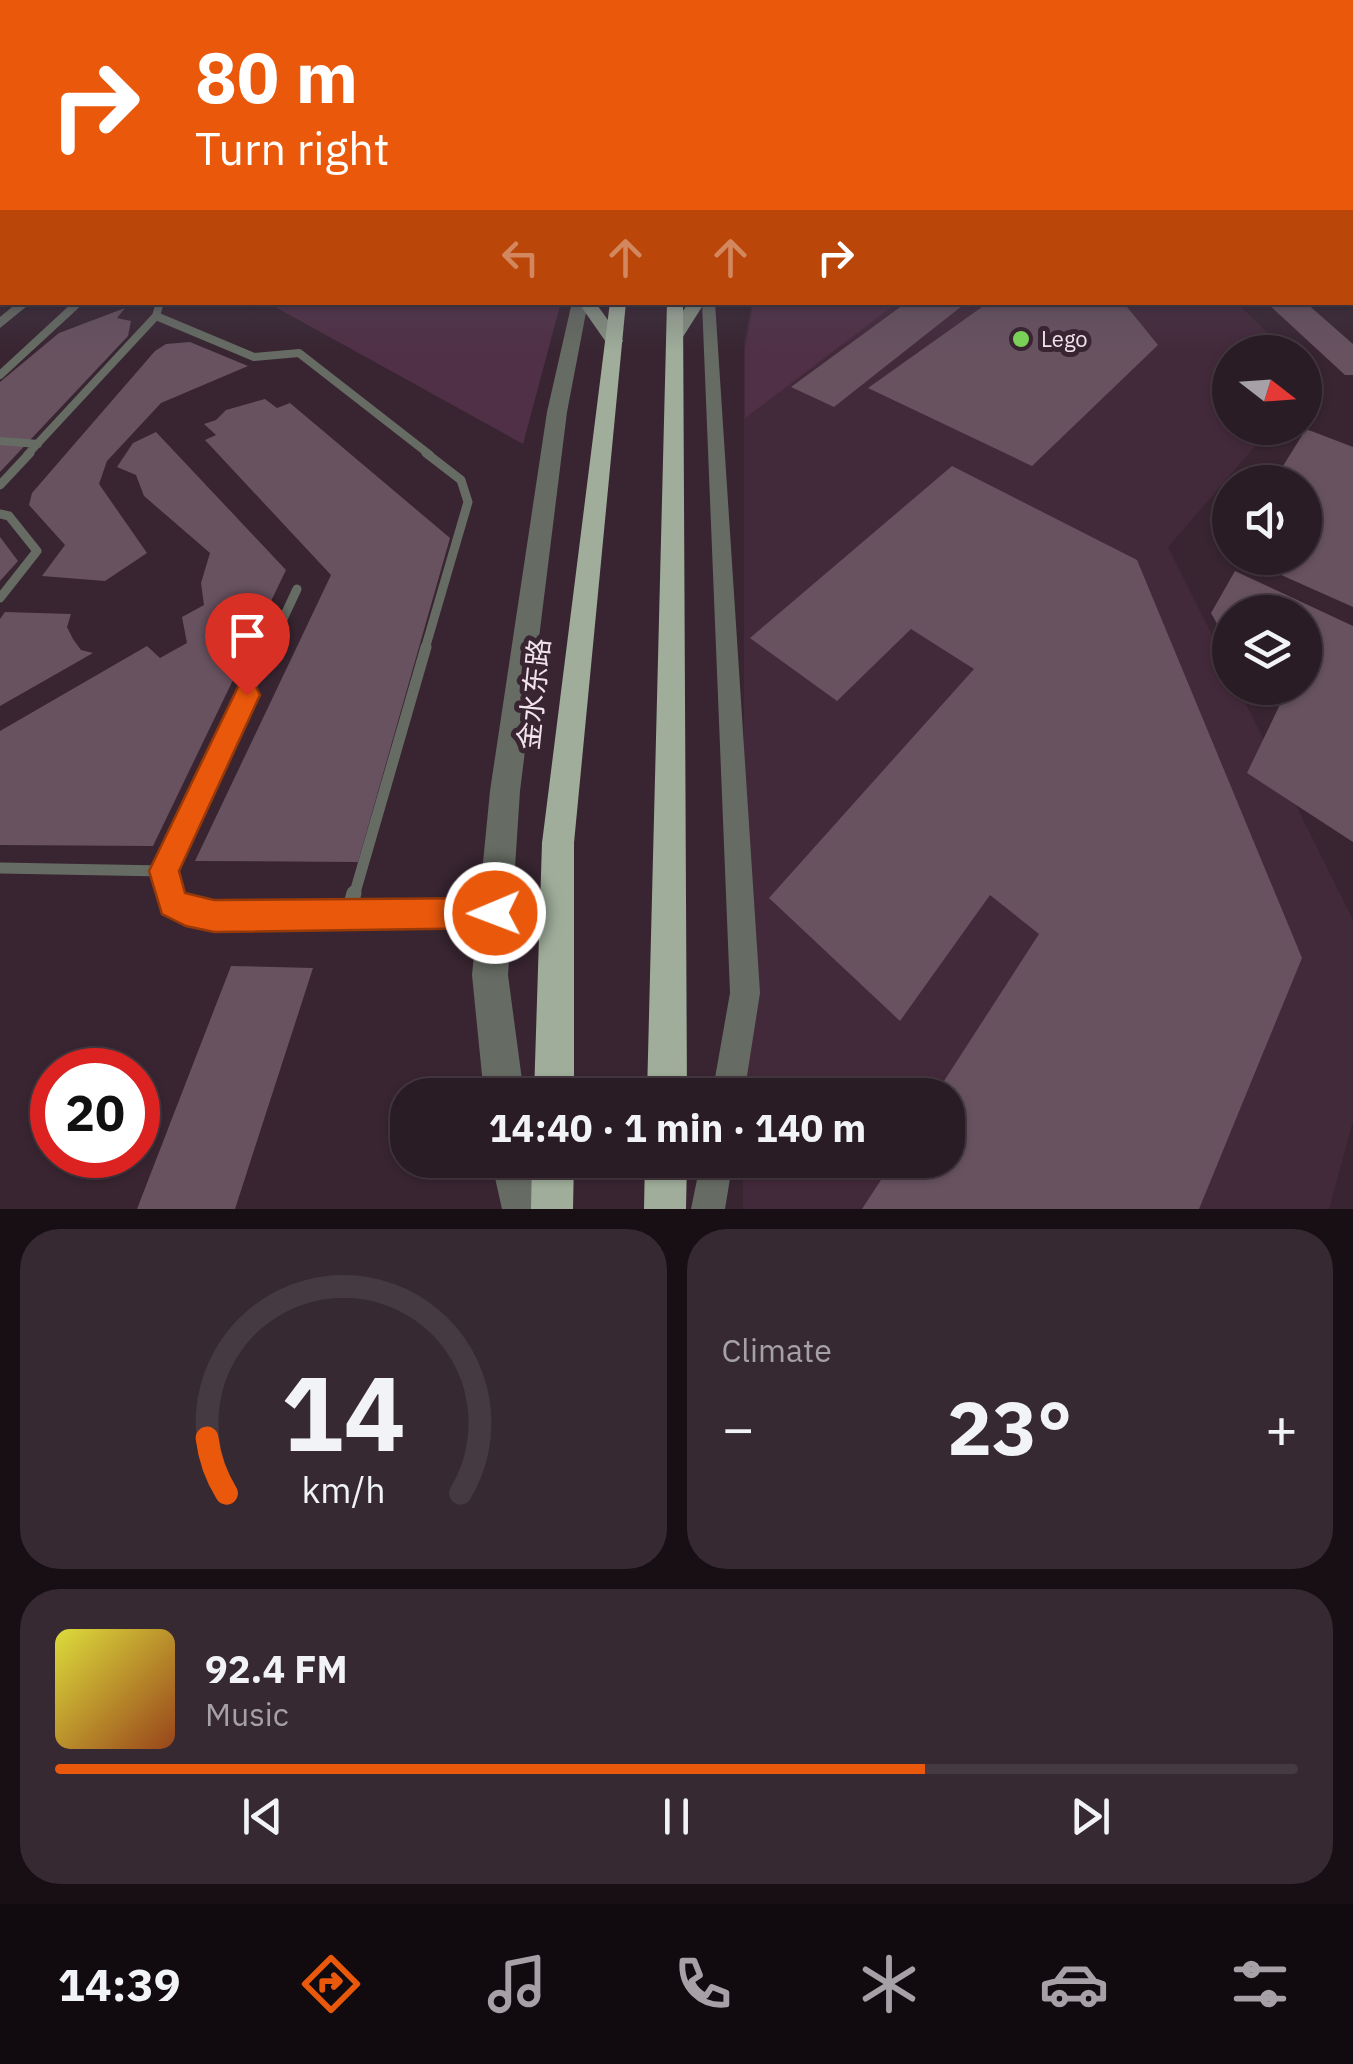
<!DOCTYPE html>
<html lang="en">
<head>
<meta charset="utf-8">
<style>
  :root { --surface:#2a1c25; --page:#362932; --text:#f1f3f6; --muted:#a5a1a7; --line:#463a42; --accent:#ea580c }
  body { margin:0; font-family:"IBM Plex Sans","Noto Sans SC",sans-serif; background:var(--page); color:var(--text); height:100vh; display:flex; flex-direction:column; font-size:38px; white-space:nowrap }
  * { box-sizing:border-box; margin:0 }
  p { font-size:32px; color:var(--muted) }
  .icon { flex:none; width:55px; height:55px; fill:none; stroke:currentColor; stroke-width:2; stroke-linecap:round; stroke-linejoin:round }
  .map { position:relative; height:1209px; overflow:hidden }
  .side { display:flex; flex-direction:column; gap:20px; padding:20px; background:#170f14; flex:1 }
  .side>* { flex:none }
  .hud { position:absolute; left:0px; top:0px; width:1355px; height:305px; box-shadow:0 2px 8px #0004,0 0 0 2px var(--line); background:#ea580c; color:#fff; overflow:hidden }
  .needle { width:65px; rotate:107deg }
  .buttons { position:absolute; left:1212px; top:335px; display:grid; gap:20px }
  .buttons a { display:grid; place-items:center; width:110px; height:110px; border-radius:50%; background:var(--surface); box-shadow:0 2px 8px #0004,0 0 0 2px var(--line); font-size:50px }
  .speed { position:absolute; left:30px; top:1048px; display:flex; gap:20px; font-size:50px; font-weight:700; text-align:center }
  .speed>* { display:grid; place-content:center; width:130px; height:130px; border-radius:50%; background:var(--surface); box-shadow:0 2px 8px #0004,0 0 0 2px var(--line); line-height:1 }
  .speed .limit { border:15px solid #d22; background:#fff; color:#111 }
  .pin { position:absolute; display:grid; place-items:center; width:85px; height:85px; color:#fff; margin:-102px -42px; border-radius:50% 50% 50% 0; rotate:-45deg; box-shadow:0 0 10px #0007 }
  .pin .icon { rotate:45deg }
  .me { position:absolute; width:110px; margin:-55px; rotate:269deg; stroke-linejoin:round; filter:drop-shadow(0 0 8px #0008) }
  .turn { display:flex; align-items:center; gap:35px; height:210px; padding:0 30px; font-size:45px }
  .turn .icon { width:130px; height:130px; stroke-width:2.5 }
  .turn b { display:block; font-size:70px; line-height:85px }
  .lanes { display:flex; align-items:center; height:95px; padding:0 30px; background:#0003; justify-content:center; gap:50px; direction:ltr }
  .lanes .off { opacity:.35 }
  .big { font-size:75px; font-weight:700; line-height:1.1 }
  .side .widget { flex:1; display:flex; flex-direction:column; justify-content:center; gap:15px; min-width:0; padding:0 35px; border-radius:40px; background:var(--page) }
  .side .dial { align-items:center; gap:0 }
  .dial svg { height:260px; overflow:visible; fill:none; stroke:var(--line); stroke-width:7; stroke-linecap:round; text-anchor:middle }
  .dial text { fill:var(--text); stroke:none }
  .song { display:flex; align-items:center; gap:30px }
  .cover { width:120px; height:120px; border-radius:15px; background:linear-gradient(135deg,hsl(60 70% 55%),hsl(20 70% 35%)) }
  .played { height:10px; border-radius:5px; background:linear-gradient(90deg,var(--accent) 70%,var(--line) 70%) }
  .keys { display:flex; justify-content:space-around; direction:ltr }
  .heat { display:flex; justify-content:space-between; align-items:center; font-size:55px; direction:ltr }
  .side .tiles { flex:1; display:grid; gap:20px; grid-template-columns:1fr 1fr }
  .widget:last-child { grid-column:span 2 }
  .trip { position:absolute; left:390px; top:1078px; width:575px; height:100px; border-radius:40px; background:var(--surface); box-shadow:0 2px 8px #0004,0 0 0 2px var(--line); font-weight:700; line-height:100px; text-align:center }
  .tab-bar { display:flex; height:160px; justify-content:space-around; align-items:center; background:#110b0f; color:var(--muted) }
  .tab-bar .icon { width:70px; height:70px }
  .tab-bar .current { color:var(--accent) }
  .tab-bar b { font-size:45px; color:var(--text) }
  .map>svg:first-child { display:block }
</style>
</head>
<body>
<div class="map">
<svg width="1353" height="1209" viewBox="0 0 1353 1209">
  <rect width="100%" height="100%" fill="#382531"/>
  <path fill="#432a3b" d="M752 303H1237L1287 352H1230V428H1271L1168 547 1230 671V688H1238L1353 920V1121L1329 1209H743V1160H948V1095H744V342Z"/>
  <path fill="#503046" d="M561 302 523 444 268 303V302Z
    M753 303V302L897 303 745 418V349Z"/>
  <path fill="#685260" d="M907 302H967L834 407 791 387Z
    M989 302H1123L1158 345 1032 466 868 388Z
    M1266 302H1305L1353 344V375H1345Z
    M125 308 117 318 131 321 128 336 0 472V382L59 333Z
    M190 342 248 366 161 403 107 461 99 484 147 553 105 581 42 576 65 545 29 505 32 493 155 351 166 344Z
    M265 399 277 408 290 403 450 538 358 862 195 861 331 575 205 440 216 435 204 424 216 420 226 410Z
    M1306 429 1353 447V607L1243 558H1305V482H1273Z
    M156 432 286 570 153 846 0 845V731L147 646 160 658 187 643 182 617 204 605 201 583 210 553 144 496 136 475 117 467 133 443Z
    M952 466 1137 560 1302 958 1199 1209H862L894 1160H948V1095H935L1039 934 990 895 900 1021 769 898 974 669 911 629 837 701 750 638Z
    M0 537 18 561 0 581Z
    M1235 571 1353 626V842L1247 773 1288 688H1305V612H1230V647L1211 613Z
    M5 612 71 614 67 627 73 639 81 650 93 653 0 706V619Z
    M231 966 313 968 235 1209H137Z"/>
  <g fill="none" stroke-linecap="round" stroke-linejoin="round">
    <path stroke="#666c63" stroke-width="8" d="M156 316 254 357 299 353 430 455
      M0 375 79 302
      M0 441 38 444
      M27 455 156 316 160 302"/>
    <path stroke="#666c63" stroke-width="9" d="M0 485 30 453
      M0 514 9 516 37 551 0 598
      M269 649 297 589
      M425 649 468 502 461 480 426 453"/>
    <path stroke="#666c63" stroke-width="11" d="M0 868 164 871
      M171 896 164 871 270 647
      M354 896 426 647"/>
    <path stroke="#666c63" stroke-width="15" d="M170 893 173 903 186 911 214 916 489 913
      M348 915 354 893"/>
    <path fill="#666c63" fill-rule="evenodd" d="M0 207H2V213H0Z
      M0 243 2 244V250L0 251Z
      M18 302H32L0 328V317Z
      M702 302H715L760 993 744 1095H712L730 993Z
      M701 1160H733L725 1209H691Z"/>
    <path fill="#666c63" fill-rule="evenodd" d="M1352 211H1353V219H1352Z
      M572 302H588L567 412 520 791 508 975 524 1095H484L472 975 490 791 547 412Z
      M491 1160H533L544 1209H502Z"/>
    <path fill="#869182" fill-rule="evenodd" d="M1352 189H1353V197H1352Z
      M0 215H2V223H0Z
      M0 235H2V243H0Z
      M578 302H595L623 341 620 345H608Z
      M689 302H705L681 340H669L666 336Z"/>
    <path fill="#9fad9a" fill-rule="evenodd" d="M610 302H626L574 843V1095H534L542 843Z
      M667 302H683L687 1095H647Z
      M532 1160H574L573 1209H531Z
      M645 1160H687L686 1209H644Z"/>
  </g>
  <linearGradient id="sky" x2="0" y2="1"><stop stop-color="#1f141b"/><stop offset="0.52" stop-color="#4d465a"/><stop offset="1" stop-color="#4d465a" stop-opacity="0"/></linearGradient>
  <rect width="1353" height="352" fill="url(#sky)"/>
  <path fill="#ea580c" stroke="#983908" stroke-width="2.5" d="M247 684 256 687 260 695 179 871 185 893 214 900 495 898 506 902 510 913 506 924 495 928 214 932 186 926 162 914 149 871 238 687Z"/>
  <circle fill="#7ad157" stroke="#382531" stroke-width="4" cx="1021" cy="339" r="10"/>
  <g text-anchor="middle" stroke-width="10" stroke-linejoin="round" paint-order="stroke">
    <g font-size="22" fill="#f0e3eb" stroke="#382531" text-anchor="start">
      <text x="1041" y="347">Lego</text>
    </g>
    <g font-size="28" fill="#f0e3eb" stroke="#382531">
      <text transform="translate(534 694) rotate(-84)" y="10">金水东路</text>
    </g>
  </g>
</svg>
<div class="buttons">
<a><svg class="needle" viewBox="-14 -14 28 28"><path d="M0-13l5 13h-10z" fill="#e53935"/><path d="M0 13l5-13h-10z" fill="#a5a1a7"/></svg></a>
<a><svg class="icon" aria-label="sound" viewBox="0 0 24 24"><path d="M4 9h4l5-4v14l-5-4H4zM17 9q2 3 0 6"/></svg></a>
<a><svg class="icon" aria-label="layers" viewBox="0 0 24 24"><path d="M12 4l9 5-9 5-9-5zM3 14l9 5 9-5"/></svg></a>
</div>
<div class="speed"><div class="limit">20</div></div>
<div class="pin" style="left:247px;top:695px;background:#d93025"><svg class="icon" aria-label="arrive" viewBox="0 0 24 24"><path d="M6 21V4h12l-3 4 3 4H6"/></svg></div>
<svg class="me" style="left:495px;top:913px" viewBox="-20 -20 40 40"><circle r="17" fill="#ea580c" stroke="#fff" stroke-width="3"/><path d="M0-11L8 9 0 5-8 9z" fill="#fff"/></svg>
<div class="trip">14:40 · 1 min · 140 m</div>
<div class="hud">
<div class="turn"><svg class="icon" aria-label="right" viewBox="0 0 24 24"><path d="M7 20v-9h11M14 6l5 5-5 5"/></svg><div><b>80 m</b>Turn right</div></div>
<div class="lanes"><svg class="icon off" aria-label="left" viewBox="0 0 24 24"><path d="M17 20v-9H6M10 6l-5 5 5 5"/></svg><svg class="icon off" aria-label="ahead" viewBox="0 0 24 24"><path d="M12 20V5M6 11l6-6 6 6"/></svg><svg class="icon off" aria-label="ahead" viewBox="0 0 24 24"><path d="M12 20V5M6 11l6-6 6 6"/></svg><svg class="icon" aria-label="right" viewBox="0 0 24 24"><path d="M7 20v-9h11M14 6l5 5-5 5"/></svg></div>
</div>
</div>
<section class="side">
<div class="tiles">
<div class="widget dial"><svg viewBox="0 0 100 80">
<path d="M14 69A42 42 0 1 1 86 69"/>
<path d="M14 69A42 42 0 0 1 8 52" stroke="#ea580c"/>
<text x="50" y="56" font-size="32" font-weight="700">14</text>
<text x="50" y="72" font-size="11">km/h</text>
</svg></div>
<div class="widget"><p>Climate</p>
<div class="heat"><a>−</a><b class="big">23°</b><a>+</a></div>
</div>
<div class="widget">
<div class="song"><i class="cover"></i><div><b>92.4 FM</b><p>Music</p></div></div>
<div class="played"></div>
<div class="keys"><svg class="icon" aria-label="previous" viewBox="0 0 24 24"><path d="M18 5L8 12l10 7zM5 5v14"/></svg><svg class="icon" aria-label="pause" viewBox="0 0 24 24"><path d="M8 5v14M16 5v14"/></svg><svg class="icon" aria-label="next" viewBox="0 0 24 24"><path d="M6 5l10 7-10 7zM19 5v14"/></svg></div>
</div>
</div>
</section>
<nav class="tab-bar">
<b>14:39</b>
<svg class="icon current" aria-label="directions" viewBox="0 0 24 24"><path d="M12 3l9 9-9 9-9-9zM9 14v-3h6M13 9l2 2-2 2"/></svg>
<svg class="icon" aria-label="music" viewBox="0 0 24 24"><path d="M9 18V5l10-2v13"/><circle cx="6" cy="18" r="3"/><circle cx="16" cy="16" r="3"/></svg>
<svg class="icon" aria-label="phone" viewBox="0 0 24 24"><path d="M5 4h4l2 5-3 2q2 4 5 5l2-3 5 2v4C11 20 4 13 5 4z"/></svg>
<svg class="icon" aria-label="climate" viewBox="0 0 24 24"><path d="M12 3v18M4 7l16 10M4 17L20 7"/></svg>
<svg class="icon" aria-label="car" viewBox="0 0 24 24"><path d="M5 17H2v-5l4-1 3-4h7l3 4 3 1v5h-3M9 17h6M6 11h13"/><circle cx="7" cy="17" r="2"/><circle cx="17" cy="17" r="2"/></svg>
<svg class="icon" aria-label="filters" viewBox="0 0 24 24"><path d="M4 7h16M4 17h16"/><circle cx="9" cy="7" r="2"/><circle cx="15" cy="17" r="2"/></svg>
</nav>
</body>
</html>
